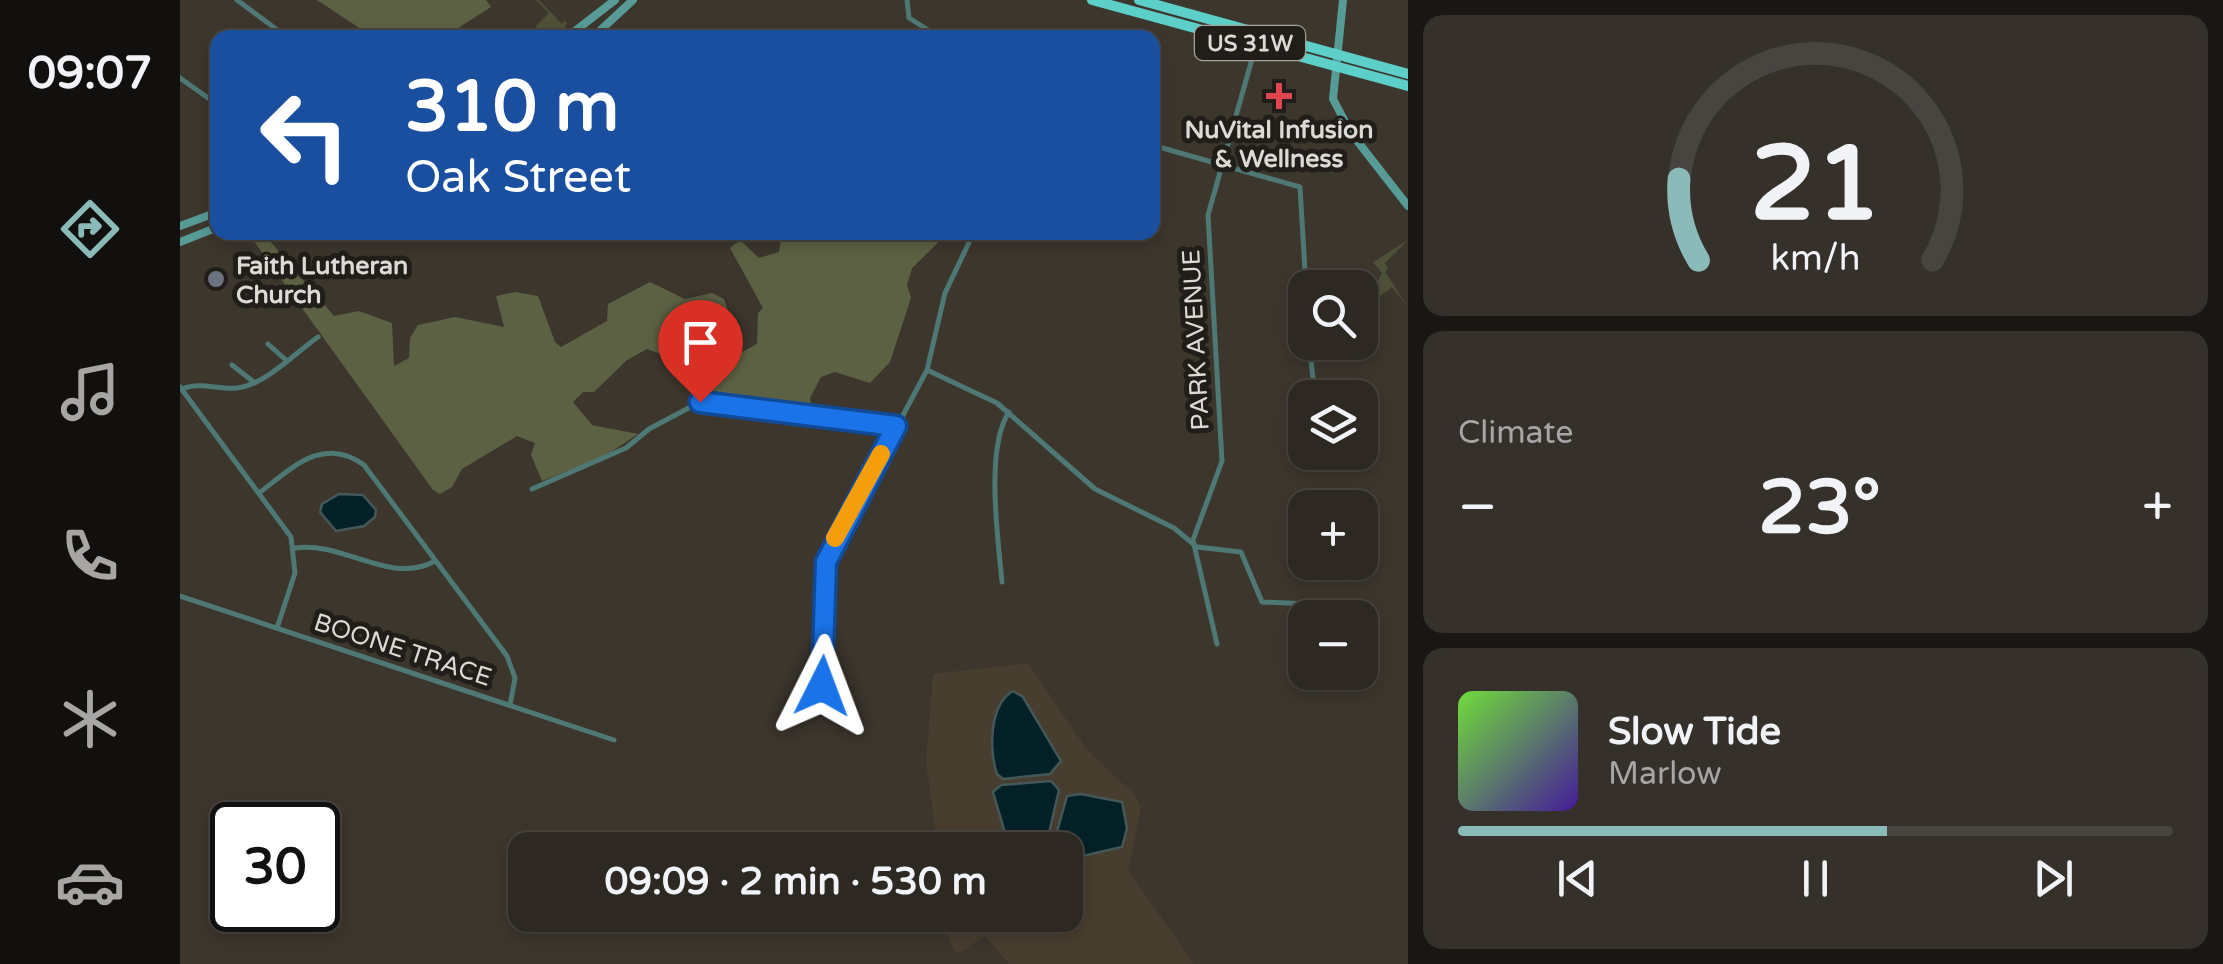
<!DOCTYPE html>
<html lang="en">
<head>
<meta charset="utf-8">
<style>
  :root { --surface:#2d2822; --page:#35302a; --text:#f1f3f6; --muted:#a7a6a5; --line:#484440; --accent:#8bbbb9 }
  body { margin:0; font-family:"Varela Round",sans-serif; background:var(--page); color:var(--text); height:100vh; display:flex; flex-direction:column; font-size:38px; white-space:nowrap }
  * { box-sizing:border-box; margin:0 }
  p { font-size:32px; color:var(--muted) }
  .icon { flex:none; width:55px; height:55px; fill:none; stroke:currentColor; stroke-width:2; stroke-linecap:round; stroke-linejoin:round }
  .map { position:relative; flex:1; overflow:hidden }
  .drawer { display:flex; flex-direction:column; gap:15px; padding:15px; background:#191613; width:815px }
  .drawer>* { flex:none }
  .hud { position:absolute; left:30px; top:30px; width:950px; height:210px; border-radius:20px; box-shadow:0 5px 15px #0003,0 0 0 2px var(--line); background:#1a4fa0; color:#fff; overflow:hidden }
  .buttons { position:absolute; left:1108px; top:270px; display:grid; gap:20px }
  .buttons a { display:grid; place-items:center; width:90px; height:90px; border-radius:20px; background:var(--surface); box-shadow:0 5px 15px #0003,0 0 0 2px var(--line); font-size:50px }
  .speed { position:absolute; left:30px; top:802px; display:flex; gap:20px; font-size:50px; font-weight:700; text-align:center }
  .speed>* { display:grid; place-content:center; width:130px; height:130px; border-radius:50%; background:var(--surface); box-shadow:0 5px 15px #0003,0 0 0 2px var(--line); line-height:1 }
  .speed .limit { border:5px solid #111; border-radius:15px; background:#fff; color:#111 }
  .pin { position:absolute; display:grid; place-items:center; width:85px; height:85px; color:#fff; margin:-102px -42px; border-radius:50% 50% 50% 0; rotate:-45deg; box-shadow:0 0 10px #0007 }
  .pin .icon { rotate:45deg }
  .me { position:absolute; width:110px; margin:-55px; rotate:3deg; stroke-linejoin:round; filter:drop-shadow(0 0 8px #0008) }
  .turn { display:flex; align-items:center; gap:35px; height:210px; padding:0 30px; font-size:45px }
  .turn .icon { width:130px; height:130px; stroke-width:2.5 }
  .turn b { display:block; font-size:70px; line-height:85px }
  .big { font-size:75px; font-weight:800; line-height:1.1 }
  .drawer .tile { flex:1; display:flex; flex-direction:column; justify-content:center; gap:15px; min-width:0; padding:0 35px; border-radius:20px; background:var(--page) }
  .drawer .dial { align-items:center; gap:0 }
  .dial svg { height:260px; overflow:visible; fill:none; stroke:var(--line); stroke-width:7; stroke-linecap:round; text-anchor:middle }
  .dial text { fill:var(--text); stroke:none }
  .song { display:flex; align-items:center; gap:30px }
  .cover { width:120px; height:120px; border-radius:15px; background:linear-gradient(135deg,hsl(100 70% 55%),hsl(260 70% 35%)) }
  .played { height:10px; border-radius:5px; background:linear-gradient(90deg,var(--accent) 60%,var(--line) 60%) }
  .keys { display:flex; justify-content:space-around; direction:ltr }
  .heat { display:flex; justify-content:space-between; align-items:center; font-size:55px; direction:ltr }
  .trip { position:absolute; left:328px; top:832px; width:575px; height:100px; border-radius:20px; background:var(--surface); box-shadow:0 5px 15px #0003,0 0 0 2px var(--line); font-weight:800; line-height:100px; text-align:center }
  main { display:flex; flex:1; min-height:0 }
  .menu { display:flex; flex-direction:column; width:180px; justify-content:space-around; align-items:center; background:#12100e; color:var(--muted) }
  .menu .icon { width:70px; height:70px }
  .menu .current { color:var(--accent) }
  .menu b { font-size:45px; color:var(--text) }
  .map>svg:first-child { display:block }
</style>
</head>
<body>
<main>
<nav class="menu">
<b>09:07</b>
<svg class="icon current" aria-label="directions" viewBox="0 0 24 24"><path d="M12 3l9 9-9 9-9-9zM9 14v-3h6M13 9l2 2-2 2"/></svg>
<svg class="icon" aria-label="music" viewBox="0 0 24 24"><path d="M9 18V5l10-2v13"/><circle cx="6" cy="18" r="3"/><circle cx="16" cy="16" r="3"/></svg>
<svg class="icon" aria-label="phone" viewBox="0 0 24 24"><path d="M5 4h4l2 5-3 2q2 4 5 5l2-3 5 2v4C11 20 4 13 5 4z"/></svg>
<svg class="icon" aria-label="climate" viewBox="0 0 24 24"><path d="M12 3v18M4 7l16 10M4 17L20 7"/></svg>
<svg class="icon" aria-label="car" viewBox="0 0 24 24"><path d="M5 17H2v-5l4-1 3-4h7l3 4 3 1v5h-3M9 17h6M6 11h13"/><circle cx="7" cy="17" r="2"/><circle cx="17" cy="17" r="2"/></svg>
</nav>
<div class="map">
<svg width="1228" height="964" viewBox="0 0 1228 964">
  <rect width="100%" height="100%" fill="#3c362d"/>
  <path fill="#483e2f" d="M848 663 907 750 954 794 961 808 948 870 1014 964H829L805 936 777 954 755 915H885V850H726L756 834 746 762 753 674Z"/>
  <path fill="#4e5137" d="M356 0H359L382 24 385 20 387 23 381 37 355 38 356 26 369 13Z
    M1228 240 1205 263 1208 268 1205 272 1228 307 1212 287 1193 302 1194 288 1202 273 1193 262Z"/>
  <path fill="#5d6144" d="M137 0H306L311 7 264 37 185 38 181 29Z
    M68 233H83L154 316 179 311 212 323 214 366 229 358 230 338 238 325 275 317 324 327 316 296 335 292 358 296 375 342 381 347 427 321 428 304 470 282 505 299 532 293 544 299 562 352 577 344 578 313 583 308 550 248 560 240 579 258 599 252 602 233H768L732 268 727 285 731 298 710 362 690 383 655 372 641 377 630 398 631 407 526 398 505 353 484 355 467 349 447 360 414 392H403L393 402 412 425 458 434 425 456 362 481 351 455 355 443 337 436 282 469 272 487 260 494 253 490Z"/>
  <path fill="#032126" stroke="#44585a" stroke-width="2.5" d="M159 494 183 495 196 510 195 517 184 526 156 531 140 512 142 504Z
    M833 691 843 697 881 761 870 774 823 779 817 774C809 750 809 705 833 691Z
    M871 781 879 790 865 850H830L813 792 821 785Z
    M901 794 942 802 947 828 942 847 885 860V850H872L887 796Z"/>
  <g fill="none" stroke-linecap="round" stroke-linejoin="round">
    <path stroke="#4e7874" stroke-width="5" d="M57 0 108 38
      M727 0 729 18 761 38
      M0 78 38 105
      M972 145 1120 187 1126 288
      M1129 342 1133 379
      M88 344 106 360
      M52 365 75 383
      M747 370 817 403 915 489 994 528 1017 547 1061 552 1082 602 1174 606
      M0 387 111 537 115 573 97 628
      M2 389C20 381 38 390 57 388 85 385 115 353 138 337
      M352 489 446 448 469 429 520 402 717 426
      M79 493C112 468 143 435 184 465L327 656 335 678 330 705
      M115 548C164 541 210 586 255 561
      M822 582C818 538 805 448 829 412
      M0 596 434 740
      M1037 644 1013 540 1042 461 1028 215 1076 45
      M643 686 645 562 747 370 765 293 794 232"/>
    <path stroke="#569b96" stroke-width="8" d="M1163 0 1153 99 1171 133 1228 206
      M386 38 435 0
      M412 38 453 0
      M0 226 38 212
      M0 242 38 227"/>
    <path stroke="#5ccfc8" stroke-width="10" d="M912 0 1228 86
      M959 0 1228 74"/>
  </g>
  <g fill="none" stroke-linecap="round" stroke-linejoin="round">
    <g stroke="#114b97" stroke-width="25">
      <path id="route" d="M520 402 716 426 646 562 642 686"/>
    </g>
    <use href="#route" stroke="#1a73e8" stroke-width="18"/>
    <path stroke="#f59e0b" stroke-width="18" d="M655 538 701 454"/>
  </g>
  <path fill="#e0444e" stroke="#211e1a" stroke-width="4" d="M1094 81h10v10h10v10h-10v10h-10v-10h-10v-10h10z"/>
  <circle fill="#6b7280" stroke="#211e1a" stroke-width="4" cx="36" cy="279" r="10"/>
  <g text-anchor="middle" stroke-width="10" stroke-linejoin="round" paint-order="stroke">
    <rect fill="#211e1a" stroke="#a5a19c" stroke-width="2.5" x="1015" y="26" width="110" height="34" rx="8"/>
    <g font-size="22" font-weight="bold" fill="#ddd9d4">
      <text x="1070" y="51">US 31W</text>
    </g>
    <g font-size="25" font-weight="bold" fill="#ddd9d4" stroke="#211e1a">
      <text x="1099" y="138">NuVital Infusion<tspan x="1099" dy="29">&amp; Wellness</tspan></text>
      <text x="56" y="274" text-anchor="start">Faith Lutheran<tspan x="56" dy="29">Church</tspan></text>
    </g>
    <g font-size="25" fill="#ddd9d4" stroke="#211e1a">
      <text transform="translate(1015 340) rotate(-93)" y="9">PARK AVENUE</text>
      <text transform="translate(223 649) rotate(18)" y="9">BOONE TRACE</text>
    </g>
  </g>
</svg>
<div class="buttons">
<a><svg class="icon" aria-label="search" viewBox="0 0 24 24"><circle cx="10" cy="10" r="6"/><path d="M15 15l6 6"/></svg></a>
<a><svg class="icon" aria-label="layers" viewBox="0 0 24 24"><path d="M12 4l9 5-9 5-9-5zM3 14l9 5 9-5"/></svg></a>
<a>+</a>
<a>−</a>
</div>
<div class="speed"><div class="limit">30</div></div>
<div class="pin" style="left:520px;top:402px;background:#d93025"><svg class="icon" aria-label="arrive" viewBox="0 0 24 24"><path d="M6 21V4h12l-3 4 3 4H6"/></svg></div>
<svg class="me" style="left:642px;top:686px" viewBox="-20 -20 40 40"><path d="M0-17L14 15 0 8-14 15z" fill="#1a73e8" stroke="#fff" stroke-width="4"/></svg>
<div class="trip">09:09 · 2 min · 530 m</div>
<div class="hud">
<div class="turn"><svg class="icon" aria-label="left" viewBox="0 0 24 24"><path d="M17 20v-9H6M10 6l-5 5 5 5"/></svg><div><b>310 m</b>Oak Street</div></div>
</div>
</div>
<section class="drawer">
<div class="tile dial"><svg viewBox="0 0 100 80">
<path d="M14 69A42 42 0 1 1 86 69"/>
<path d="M14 69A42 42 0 0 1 8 44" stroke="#8bbbb9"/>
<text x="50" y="56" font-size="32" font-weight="700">21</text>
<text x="50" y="72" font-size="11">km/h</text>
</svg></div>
<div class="tile"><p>Climate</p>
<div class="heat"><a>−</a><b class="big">23°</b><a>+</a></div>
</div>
<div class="tile">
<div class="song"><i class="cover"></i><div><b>Slow Tide</b><p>Marlow</p></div></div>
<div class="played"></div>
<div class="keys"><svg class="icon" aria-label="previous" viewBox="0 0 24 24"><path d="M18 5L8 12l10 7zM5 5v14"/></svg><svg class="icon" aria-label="pause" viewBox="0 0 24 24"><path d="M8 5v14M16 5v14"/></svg><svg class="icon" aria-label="next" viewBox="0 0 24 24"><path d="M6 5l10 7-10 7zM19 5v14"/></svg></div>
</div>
</section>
</main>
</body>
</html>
